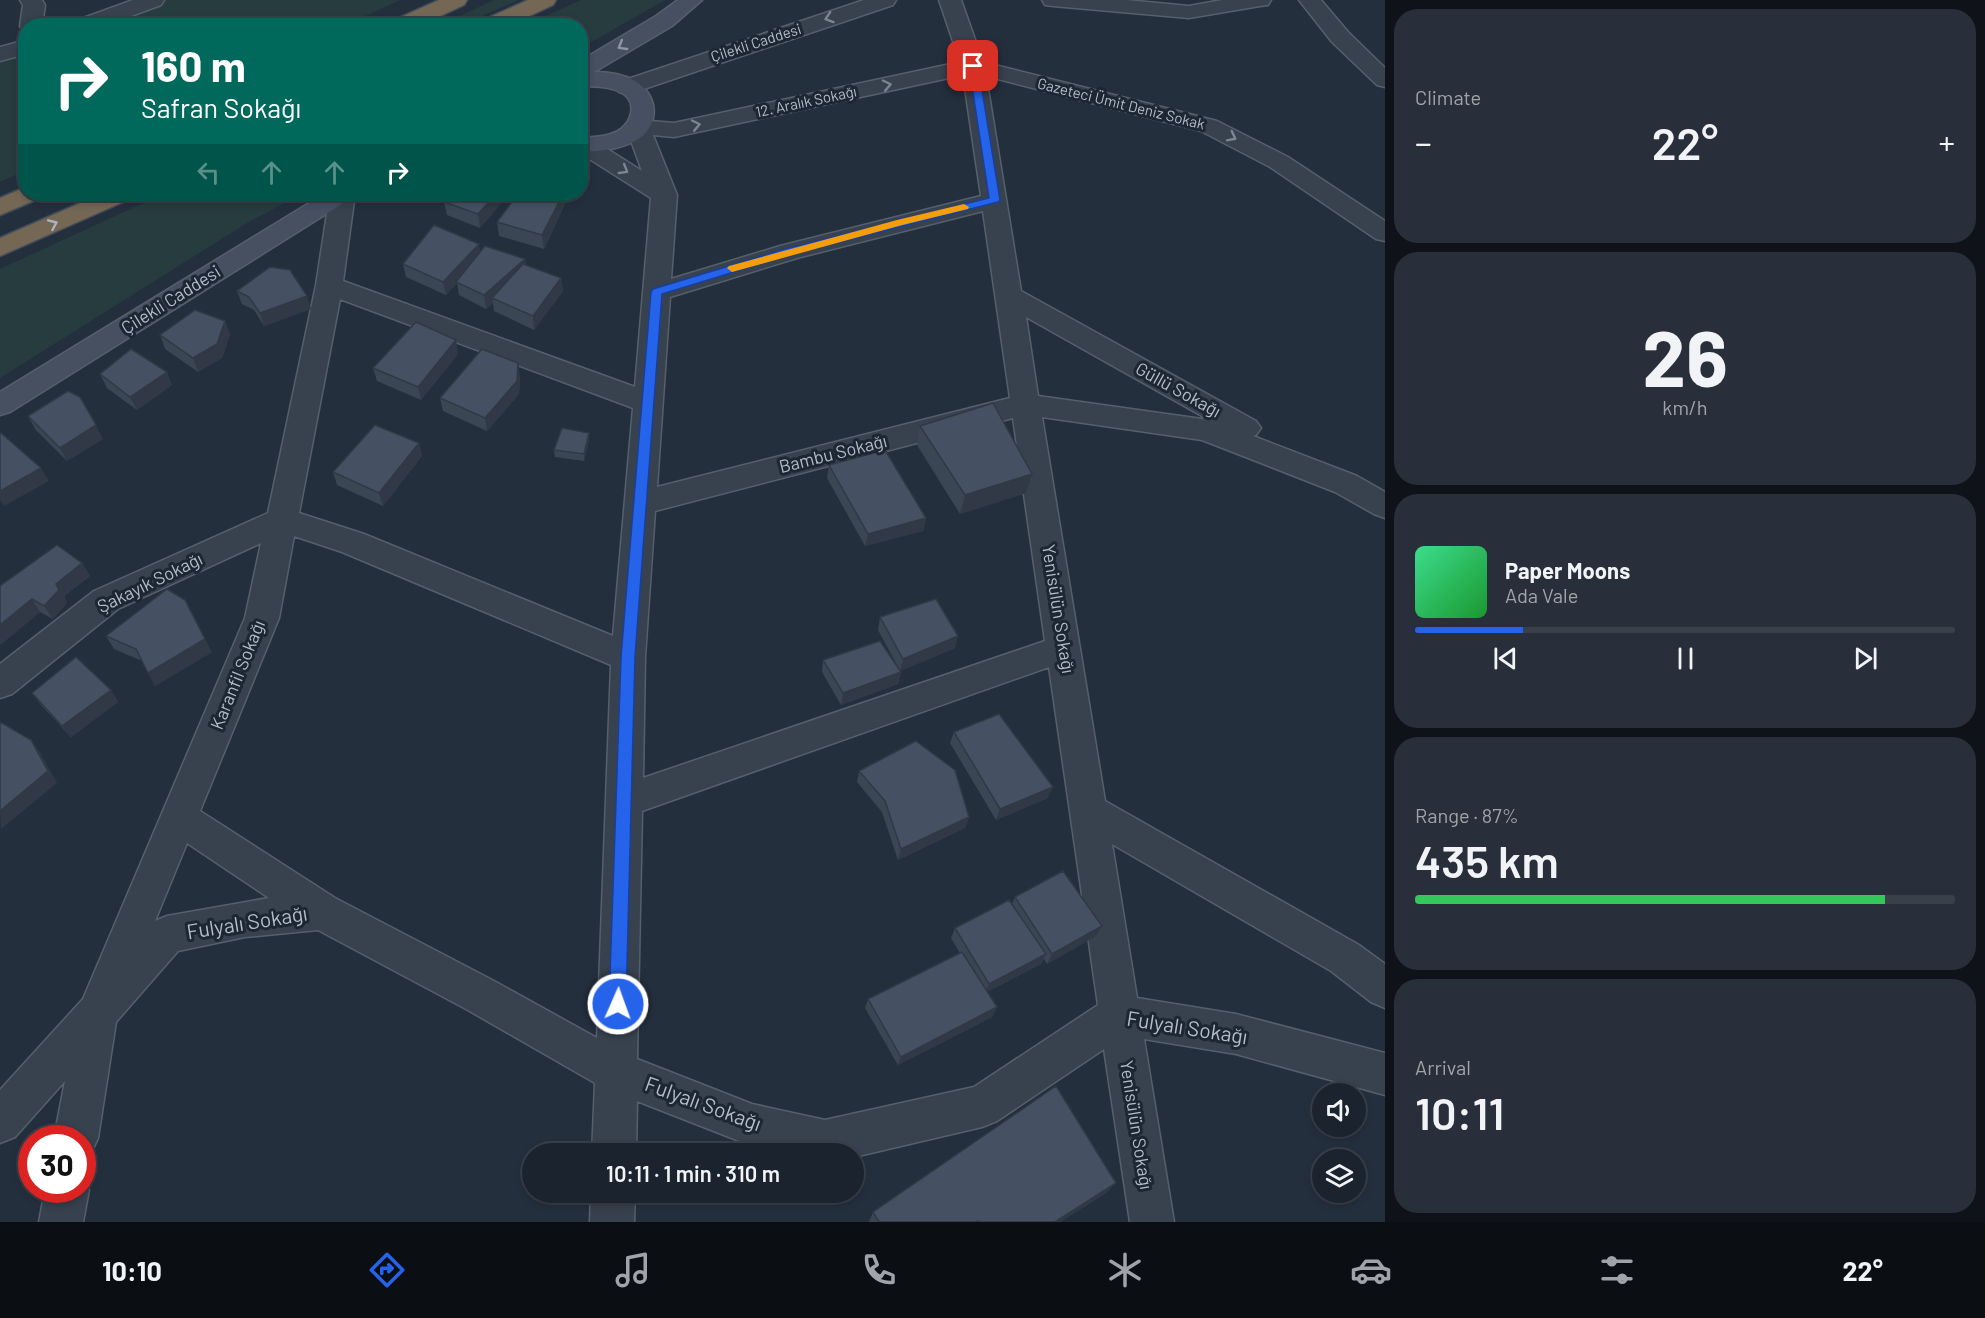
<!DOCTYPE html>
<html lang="en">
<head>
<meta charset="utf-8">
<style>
  :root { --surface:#1b232e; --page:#282f3a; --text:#f1f3f6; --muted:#a0a4aa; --line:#39404a; --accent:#2563eb }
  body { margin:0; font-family:Barlow,sans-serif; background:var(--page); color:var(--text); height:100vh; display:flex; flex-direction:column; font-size:22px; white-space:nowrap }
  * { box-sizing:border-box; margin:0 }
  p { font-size:20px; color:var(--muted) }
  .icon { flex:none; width:33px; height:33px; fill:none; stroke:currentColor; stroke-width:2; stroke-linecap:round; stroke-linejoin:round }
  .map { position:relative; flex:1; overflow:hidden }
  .panel { display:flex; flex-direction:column; gap:9px; padding:9px; background:#0f1319; width:600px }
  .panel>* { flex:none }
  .hud { position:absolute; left:18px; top:18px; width:570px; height:183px; border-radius:24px; box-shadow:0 3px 9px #0003,0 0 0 2px var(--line); background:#00695c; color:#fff; overflow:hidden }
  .fabs { position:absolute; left:1312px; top:1083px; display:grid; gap:12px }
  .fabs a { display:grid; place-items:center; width:54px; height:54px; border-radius:50%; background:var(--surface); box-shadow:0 3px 9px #0003,0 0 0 2px var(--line); font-size:30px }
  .speed { position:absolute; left:18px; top:1125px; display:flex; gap:12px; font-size:30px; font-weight:700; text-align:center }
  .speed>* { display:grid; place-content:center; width:78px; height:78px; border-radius:50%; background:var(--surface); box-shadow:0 3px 9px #0003,0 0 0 2px var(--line); line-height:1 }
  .speed .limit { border:9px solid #d22; background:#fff; color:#111 }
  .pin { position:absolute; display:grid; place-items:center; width:51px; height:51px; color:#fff; margin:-26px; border-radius:12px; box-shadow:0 3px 9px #0006 }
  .me { position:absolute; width:66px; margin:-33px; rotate:2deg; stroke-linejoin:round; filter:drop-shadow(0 0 4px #0008) }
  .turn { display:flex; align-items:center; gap:21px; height:126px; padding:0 24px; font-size:27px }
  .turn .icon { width:78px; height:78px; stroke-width:2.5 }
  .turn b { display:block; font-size:42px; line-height:51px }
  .lanes { display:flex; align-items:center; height:57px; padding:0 24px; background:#0003; justify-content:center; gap:30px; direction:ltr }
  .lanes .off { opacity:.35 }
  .big { font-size:45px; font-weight:600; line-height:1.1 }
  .panel .widget { flex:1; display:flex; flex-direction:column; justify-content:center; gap:9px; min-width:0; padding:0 21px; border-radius:24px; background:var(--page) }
  .panel .dial { align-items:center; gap:0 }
  .dial b { font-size:78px; line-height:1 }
  .song { display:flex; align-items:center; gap:18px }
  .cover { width:72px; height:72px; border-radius:9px; background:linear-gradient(135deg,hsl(150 70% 55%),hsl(130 70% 35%)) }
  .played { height:6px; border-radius:3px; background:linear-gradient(90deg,var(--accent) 20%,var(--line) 20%) }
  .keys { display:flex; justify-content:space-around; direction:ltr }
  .heat { display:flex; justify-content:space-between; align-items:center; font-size:33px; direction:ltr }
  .charge { height:9px; border-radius:4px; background:linear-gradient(90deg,#34c759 87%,var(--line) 0) }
  .trip { position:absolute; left:522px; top:1143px; width:342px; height:60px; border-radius:30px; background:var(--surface); box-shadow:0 3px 9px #0003,0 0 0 2px var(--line); font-weight:600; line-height:60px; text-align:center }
  .dock { display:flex; height:96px; justify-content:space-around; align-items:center; background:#0b0e12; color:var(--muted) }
  .dock .icon { width:42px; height:42px }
  .dock .active { color:var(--accent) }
  .dock b { font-size:27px; color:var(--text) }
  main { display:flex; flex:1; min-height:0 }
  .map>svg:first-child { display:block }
</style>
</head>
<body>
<main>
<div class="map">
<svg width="1385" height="1222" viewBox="0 0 1385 1222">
  <rect width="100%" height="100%" fill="#242f3e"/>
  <path fill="#263c3f" d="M153 0H401L345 25 84 26Z
    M494 0H519L461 25H441Z
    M581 0H665L581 48 580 26 526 25Z
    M25 47V171L0 182V54Z
    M163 194H301L247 223 0 378V269Z"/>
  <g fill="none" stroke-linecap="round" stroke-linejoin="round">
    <g stroke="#565f6c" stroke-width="3">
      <path id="minor" d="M20 0H42L45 5 42 26H26V31H23L20 26 23 5Z
        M133 0H164L161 5 104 26H72L75 21Z
        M939 0H961L983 62 1217 121 1288 157 1385 221V241L1376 239 1270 167 1201 131 986 76 1021 291 1256 421 1261 428 1256 435 1253 436 1357 476 1385 492V518L1374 514 1335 492 1202 440 1042 417 1105 801 1359 945 1385 964V1008L1371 1002 1331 971 1112 844 1137 998 1236 1014 1385 1053V1095L1236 1054 1144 1039 1174 1222H1130L1104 1049 997 1121 982 1127 854 1157V1154H782L752 1146 637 1101 636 1154H592L595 1083 466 1009 318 930 245 937 178 951 116 1022 98 1138 91 1153 82 1157V1138H54L65 1081 15 1137 0 1143V1090L83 999 245 618 261 543 118 609 12 694 0 698V664L94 591 268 513 316 285 330 194H355L343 281 635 387 651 198 580 153V139L593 140 642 171 626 127 630 122 638 120 674 123 960 62ZM963 75 981 196 780 246 671 279 677 195 653 135 674 137ZM983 211 1010 398 657 487 670 297 797 258ZM340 299 633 408 613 636 364 534 299 513ZM1026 317 1209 420 1038 396ZM1013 418 1045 641 643 778 645 657 655 511ZM294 536 342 552 611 665 597 1038 494 981 335 898 200 811 279 618ZM1049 667 1098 1005 974 1087 825 1120 752 1104 637 1059 642 811ZM187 843 269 898 167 916 155 921Z
        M1299 0H1321L1348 32 1385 68V87L1377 85 1332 42Z
        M26 40V54L0 61V47Z
        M82 1174 89 1190 83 1222H39L45 1190H82Z
        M591 1192H635L634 1222H590Z"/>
    </g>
    <g stroke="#565f6c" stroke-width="3">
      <path id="tertiary" d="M864 0H896L893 5 635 92 627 94 619 92 616 87 619 82Z
        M1042 0H1126L1189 6 1222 0H1271L1268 5 1260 6 1189 18 1053 6 1045 5Z"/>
    </g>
    <g stroke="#565f6c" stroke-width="3">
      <path id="secondary" d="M678 0H702L672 26 594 72C607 72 623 74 635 81 659 95 661 127 635 141 617 150 600 151 580 152V138C594 137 610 137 621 129 627 124 630 119 631 113 636 86 597 86 580 86V61L656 16Z
        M324 194H354L350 199 10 412 0 415V392Z"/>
    </g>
    <g stroke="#434c59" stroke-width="3">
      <path id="motorway" d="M439 0H467L464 5 419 26H389L392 21Z
        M528 0H556L553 5 508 26H478L481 21Z
        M26 187V194H42L38 199 0 215V198Z
        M101 194H134L130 199 0 256V238Z"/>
    </g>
    <use href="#minor" fill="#38414e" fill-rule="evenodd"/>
    <use href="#tertiary" fill="#38414e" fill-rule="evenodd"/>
    <use href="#secondary" fill="#465061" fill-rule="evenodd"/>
    <use href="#motorway" fill="#746855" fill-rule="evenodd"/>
  </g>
  <path fill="#3b4654" d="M451 194H509L480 228 447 215 444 202Z
    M518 194H567V200L544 249 499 236 497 222Z
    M480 252 525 259 526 265 561 278 563 291 534 330 494 311 493 303 486 309 459 295 457 283 446 295 406 277 403 264Z
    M237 291 311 309 264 326 254 310 242 304Z
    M225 321 230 335 222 358 198 372 165 349 160 335Z
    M456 340 458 354 421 400 377 381 373 368Z
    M167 372 172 385 137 410 107 388 100 374Z
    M520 376 519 394 487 431 443 411 440 398Z
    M28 416 103 439 67 461 35 429Z
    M920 426 1032 474 1026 493 960 514 917 445Z
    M589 433V440L584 461 555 457 554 450Z
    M419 443 422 456 383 506 337 485 333 472Z
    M829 465 926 518 923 531 865 546 827 478Z
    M82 563 90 576 64 596 67 603 53 619 40 612 0 645V586Z
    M880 617 955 648 900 671 878 630Z
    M106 636 212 652 155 686 142 661 114 649Z
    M823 660 901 672 898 684 841 705 822 672Z
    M111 690 118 702 71 737 41 705 32 693Z
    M954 732 1048 798 996 820 950 743Z
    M859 771 969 817 965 828 898 860 882 812 857 782Z
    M1015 897 1102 926 1096 936 1047 964 1044 959 1041 964 987 992 997 1007 992 1017 898 1065 865 1008 868 999 960 953 951 938 955 928 1012 904Z
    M1106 1193 1060 1222H869L873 1212Z"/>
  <path fill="#303945" d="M496 194H509L480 228 478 214Z
    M563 194H567V200L544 249 542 235Z
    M479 244 481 257 456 282 457 283 446 295 443 282Z
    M525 259 527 272 492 298 493 303 486 309 484 295Z
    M561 278 563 291 534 330 533 316Z
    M307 296 311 309 264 326 260 313Z
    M225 321 230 335 222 358 198 372 193 358Z
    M456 340 458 354 421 400 418 387Z
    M518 363 520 376 519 394 487 431 485 418Z
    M167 372 172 385 137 410 130 397Z
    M96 425 103 439 67 461 60 448Z
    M589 433V440L584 461V454Z
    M419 443 422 456 383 506 379 493Z
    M41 468 49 481 4 506 0 500V491Z
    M1032 474 1026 493 960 514 965 495Z
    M926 518 923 531 865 546 868 534Z
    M82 563 90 576 64 596 67 603 53 619 44 606 56 584Z
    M32 599 40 612 0 645V625Z
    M958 636 955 648 900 671 903 659Z
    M205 639 212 652 155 686 148 673Z
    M901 672 898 684 841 705 843 693Z
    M111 690 118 702 71 737 62 726Z
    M31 740 40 752 57 783 1 829 0 811Z
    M1053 787 1048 798 996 820 1000 809Z
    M969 817 965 828 898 860 901 849Z
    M1102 926 1096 936 1047 964 1052 954Z
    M1046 954 1041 964 985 993 989 984Z
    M997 1007 992 1017 898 1065 901 1057Z
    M1116 1183 1106 1193 1060 1222H1055Z"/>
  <path fill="#455162" stroke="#303945" stroke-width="1.5" d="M451 194H496L478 214 444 202Z
    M518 194H563L542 235 497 222Z
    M434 225 479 244 443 282 403 264Z
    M485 246 525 259 484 295 456 282Z
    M523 264 561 278 533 316 492 298Z
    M270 267 290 270 307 296 260 313 249 297 237 291Z
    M195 310 225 321 217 344 193 358 160 335Z
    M416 322 456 340 418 387 373 368Z
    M131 349 167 372 130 397 100 374Z
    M482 349 518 363 517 381 485 418 440 398Z
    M68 391 80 397 96 425 60 448 28 416Z
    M993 403 1032 474 965 495 920 426Z
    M375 425 419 443 379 493 333 472Z
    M562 428 589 433 584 454 554 450Z
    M1 433 41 468 0 491V434Z
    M885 450 926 518 868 534 829 465Z
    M57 545 82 563 56 584 59 590 44 606 32 599 0 625V586Z
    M167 589 185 600 205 639 148 673 136 649 106 636Z
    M936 599 958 636 903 659 880 617Z
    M880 641 901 672 843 693 823 660Z
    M76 657 111 690 62 726 32 693Z
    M999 714 1053 787 1000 809 954 732Z
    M0 722 31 740 48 771 0 811Z
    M916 741 955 770 969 817 901 849 885 801 859 771Z
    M1063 871 1102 926 1052 954 1015 897Z
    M1009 900 1046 954 989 984 955 928Z
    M962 952 997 1007 901 1057 868 999Z
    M1056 1086 1116 1183 1055 1222H979L978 1221 975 1222H879L873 1212Z"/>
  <defs><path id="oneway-chevron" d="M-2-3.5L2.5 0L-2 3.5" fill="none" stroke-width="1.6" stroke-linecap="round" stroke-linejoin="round" transform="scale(1.5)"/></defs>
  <g stroke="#7c8592">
    <use href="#oneway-chevron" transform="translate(829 18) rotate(162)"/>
    <use href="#oneway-chevron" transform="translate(887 85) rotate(-12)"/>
    <use href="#oneway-chevron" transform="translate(696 125) rotate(-12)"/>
    <use href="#oneway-chevron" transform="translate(1232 137) rotate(27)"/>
    <use href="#oneway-chevron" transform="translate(624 170) rotate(31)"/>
  </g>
  <use stroke="#8e96a5" href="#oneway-chevron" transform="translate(622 46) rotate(149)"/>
  <use stroke="#aeb4bd" href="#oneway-chevron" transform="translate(53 224) rotate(-24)"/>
  <path fill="#2563eb" stroke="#184099" stroke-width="1.5" d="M973 63 978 66 1000 200 998 202 793 254 662 294 635 657 626 1004 624 1010 618 1012 612 1010 609 1004 621 657 651 292 653 289 785 249 989 198 969 66Z"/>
  <path fill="#f59e0b" d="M964 204 969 207 968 209 902 225 732 272 727 268 729 266 897 220Z"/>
  <g text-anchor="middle" stroke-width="6" stroke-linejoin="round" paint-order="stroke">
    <g font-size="15" fill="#b4bcc9" stroke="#1d2633">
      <text transform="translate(756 43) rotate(-18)" y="5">Çilekli Caddesi</text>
      <text transform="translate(806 102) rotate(-12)" y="5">12. Aralık Sokağı</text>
      <text transform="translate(1121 104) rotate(14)" y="5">Gazeteci Ümit Deniz Sokak</text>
    </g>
    <g font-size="18" fill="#b4bcc9" stroke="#1d2633">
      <text transform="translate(171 300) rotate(-32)" y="6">Çilekli Caddesi</text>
      <text transform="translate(1178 390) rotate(29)" y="6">Güllü Sokağı</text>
      <text transform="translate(833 454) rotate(-14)" y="6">Bambu Sokağı</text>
      <text transform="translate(150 583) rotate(-26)" y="6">Şakayık Sokağı</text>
      <text transform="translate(1058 609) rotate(81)" y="6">Yenisülün Sokağı</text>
      <text transform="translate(238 675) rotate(-68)" y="6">Karanfil Sokağı</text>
      <text transform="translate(1136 1125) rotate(81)" y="6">Yenisülün Sokağı</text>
    </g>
    <g font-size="21" fill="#b4bcc9" stroke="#1d2633">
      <text transform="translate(247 923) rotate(-9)" y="7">Fulyalı Sokağı</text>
      <text transform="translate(1187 1028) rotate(9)" y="7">Fulyalı Sokağı</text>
      <text transform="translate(703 1104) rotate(20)" y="7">Fulyalı Sokağı</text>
    </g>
  </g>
</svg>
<div class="fabs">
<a><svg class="icon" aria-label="sound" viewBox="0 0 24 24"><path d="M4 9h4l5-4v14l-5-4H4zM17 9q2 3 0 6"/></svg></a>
<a><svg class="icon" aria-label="layers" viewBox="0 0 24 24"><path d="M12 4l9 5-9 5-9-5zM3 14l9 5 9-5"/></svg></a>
</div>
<div class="speed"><div class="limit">30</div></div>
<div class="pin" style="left:973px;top:66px;background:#d93025"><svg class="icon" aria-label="arrive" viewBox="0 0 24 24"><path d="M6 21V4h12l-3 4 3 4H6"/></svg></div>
<svg class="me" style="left:618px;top:1004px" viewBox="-20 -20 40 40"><circle r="17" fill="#2563eb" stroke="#fff" stroke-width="3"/><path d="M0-11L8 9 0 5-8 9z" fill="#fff"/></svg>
<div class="trip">10:11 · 1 min · 310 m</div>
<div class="hud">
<div class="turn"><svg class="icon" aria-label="right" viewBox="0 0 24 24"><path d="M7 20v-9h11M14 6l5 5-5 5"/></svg><div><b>160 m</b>Safran Sokağı</div></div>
<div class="lanes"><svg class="icon off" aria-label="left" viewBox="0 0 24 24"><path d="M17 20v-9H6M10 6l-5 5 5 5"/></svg><svg class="icon off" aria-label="ahead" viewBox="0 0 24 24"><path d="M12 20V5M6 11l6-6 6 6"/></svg><svg class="icon off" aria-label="ahead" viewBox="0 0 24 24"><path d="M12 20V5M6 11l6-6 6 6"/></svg><svg class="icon" aria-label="right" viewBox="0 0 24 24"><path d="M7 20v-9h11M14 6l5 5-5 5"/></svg></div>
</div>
</div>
<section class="panel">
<div class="widget"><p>Climate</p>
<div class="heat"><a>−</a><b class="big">22°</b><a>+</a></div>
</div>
<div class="widget dial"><b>26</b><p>km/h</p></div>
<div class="widget">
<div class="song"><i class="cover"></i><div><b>Paper Moons</b><p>Ada Vale</p></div></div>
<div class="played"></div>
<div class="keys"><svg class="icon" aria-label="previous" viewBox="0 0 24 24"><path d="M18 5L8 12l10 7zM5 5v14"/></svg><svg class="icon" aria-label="pause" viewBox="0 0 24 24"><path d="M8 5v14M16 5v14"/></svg><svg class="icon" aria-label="next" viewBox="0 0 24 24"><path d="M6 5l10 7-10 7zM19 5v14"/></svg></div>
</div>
<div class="widget"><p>Range · 87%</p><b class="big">435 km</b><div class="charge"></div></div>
<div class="widget"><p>Arrival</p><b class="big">10:11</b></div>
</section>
</main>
<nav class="dock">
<b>10:10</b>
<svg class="icon active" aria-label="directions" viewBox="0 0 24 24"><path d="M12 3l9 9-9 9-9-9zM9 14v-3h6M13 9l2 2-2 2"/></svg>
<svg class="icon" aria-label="music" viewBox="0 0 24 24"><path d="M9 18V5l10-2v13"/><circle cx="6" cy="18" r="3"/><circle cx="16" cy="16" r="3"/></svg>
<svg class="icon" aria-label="phone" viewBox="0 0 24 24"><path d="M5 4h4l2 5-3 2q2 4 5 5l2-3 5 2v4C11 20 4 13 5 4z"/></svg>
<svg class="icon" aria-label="climate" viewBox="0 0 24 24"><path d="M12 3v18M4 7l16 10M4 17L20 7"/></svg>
<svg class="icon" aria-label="car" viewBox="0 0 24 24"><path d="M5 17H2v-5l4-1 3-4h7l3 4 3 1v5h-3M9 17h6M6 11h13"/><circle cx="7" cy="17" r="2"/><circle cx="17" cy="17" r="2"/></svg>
<svg class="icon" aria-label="filters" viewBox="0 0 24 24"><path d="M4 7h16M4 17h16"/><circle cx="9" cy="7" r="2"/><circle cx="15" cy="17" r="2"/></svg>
<b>22°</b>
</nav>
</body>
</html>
